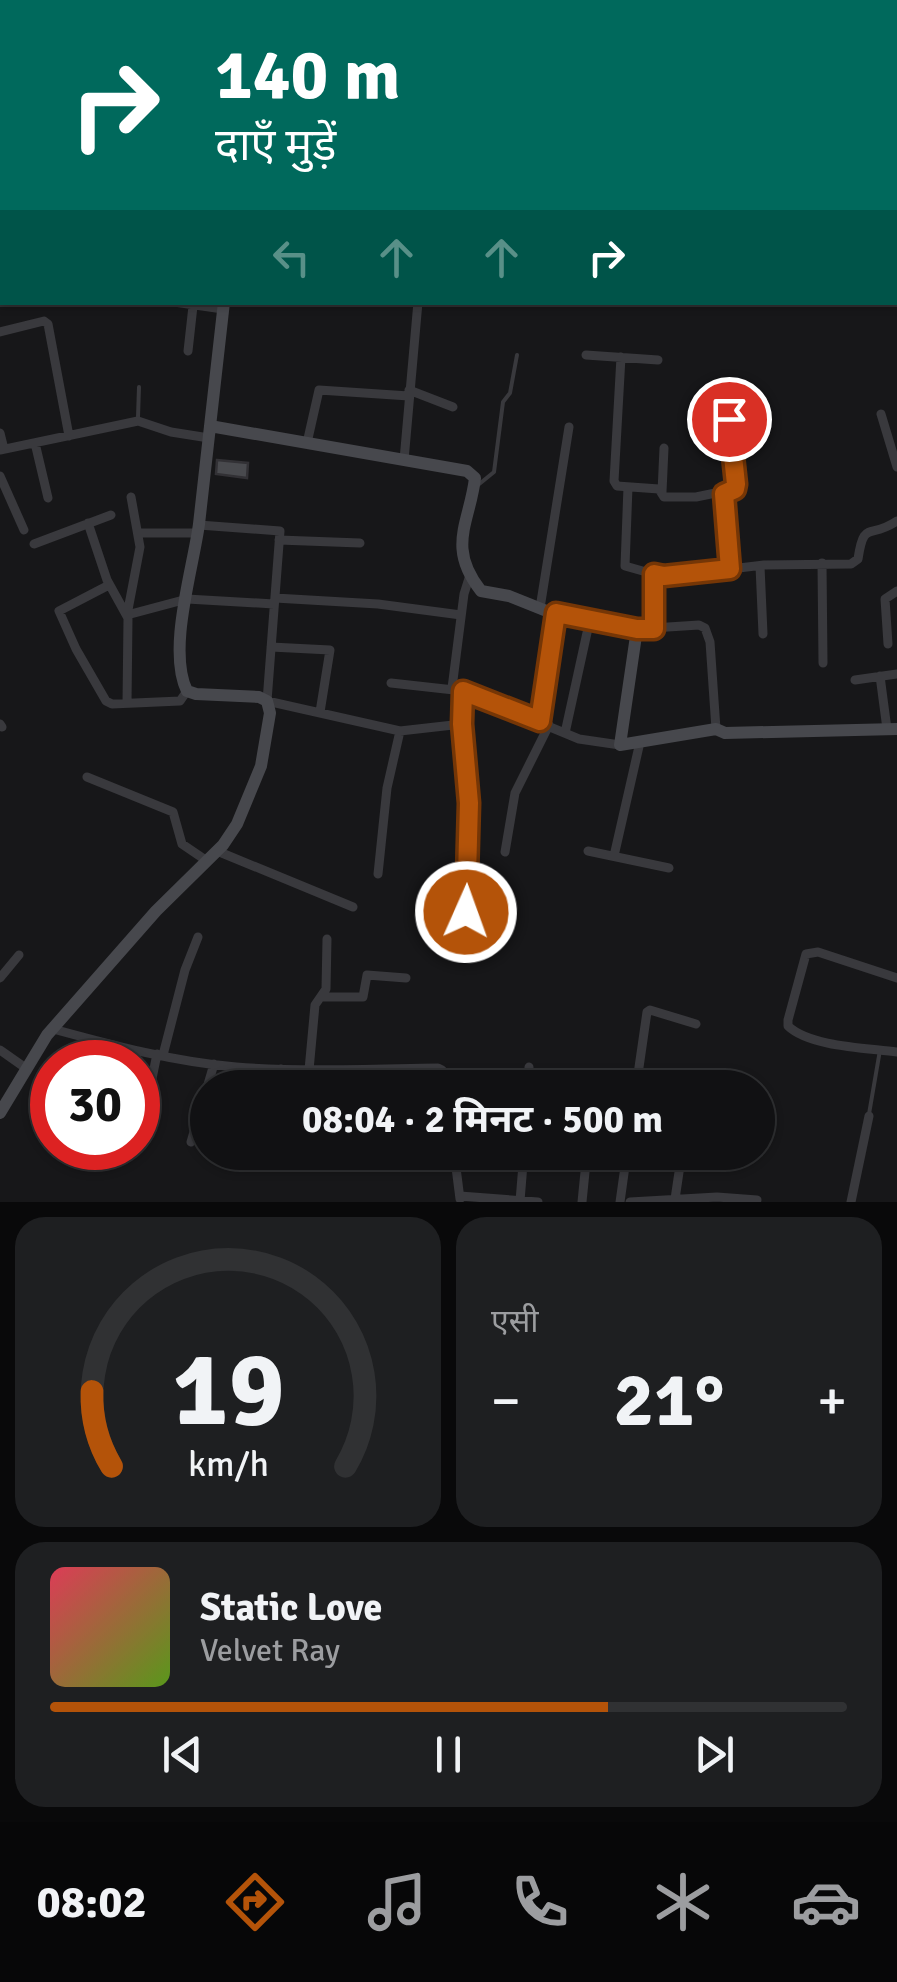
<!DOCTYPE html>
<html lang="hi">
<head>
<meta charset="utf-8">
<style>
  :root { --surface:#111113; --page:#1e1f21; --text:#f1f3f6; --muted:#9c9da0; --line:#303133; --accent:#b45309 }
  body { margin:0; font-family:Signika,"Noto Sans Devanagari",sans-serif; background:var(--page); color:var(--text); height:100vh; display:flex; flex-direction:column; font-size:38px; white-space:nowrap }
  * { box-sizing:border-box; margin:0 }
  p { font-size:32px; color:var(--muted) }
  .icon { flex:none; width:55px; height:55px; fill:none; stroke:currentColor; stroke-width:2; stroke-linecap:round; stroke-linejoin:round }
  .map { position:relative; height:1202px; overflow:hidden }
  .details { display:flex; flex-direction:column; gap:15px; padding:15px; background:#09090a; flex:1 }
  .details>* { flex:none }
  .top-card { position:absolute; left:0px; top:0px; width:898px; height:305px; box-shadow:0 2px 8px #0004,0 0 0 2px var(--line); background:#00695c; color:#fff; overflow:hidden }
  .speed { position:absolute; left:30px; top:1040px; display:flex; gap:20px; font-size:50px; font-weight:700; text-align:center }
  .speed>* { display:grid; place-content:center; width:130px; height:130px; border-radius:50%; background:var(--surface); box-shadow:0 2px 8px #0004,0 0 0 2px var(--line); line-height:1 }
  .speed .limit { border:15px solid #d22; background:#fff; color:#111 }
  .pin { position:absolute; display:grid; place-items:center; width:85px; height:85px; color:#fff; margin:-42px; border:5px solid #fff; border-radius:50%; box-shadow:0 2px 10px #0007 }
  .me { position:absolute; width:110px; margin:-55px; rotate:2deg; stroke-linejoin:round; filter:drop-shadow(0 0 8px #0008) }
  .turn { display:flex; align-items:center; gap:35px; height:210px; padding:0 50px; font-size:45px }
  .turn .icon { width:130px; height:130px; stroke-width:2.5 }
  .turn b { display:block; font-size:70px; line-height:85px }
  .lanes { display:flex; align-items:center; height:95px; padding:0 50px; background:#0003; justify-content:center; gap:50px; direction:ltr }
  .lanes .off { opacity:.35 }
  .big { font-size:75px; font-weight:700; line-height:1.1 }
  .details .widget { flex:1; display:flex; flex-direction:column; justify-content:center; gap:15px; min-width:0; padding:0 35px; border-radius:30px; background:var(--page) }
  .details .dial { align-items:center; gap:0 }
  .dial svg { height:260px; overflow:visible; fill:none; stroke:var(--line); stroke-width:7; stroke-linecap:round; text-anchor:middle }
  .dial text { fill:var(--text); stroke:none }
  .song { display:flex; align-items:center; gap:30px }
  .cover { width:120px; height:120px; border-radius:15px; background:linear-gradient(135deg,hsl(350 70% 55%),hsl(90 70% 35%)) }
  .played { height:10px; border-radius:5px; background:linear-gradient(90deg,var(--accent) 70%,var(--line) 70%) }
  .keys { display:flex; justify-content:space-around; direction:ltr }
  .heat { display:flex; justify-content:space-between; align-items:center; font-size:55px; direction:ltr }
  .details .tiles { flex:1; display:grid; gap:15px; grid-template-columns:1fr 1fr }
  .widget:last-child { grid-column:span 2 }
  .trip { position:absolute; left:190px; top:1070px; width:585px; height:100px; border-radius:50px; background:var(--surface); box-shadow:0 2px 8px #0004,0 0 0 2px var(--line); font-weight:700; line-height:100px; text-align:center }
  .tab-bar { display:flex; height:160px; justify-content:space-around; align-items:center; background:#070708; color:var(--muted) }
  .tab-bar .icon { width:70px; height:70px }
  .tab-bar .current { color:var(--accent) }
  .tab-bar b { font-size:45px; color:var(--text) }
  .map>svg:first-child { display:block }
</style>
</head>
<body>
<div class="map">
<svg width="897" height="1202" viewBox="0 0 897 1202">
  <rect width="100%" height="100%" fill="#171719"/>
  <path fill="#494a4e" stroke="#323135" stroke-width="2.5" d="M217 460 248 463 247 478 216 474Z"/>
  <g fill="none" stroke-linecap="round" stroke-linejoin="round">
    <path stroke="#39393d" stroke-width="4" d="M346 0V2
      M636 0V2
      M138 417 139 387
      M478 485 494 472 503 402 510 393 517 355
      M869 1114 880 1050
      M387 1160 455 1163"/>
    <path stroke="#39393d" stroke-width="9" d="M419 0V2
      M490 0V2
      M54 2V0
      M122 2V0
      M193 2 194 0
      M564 2V0
      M761 2 762 0
      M0 202H2
      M0 284H2
      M895 294H897
      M174 302 223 309
      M0 332 44 321 48 324 69 436
      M188 351 193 306
      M586 355 658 360
      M621 357 614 481 617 486 659 489 664 497H696L735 489 725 386
      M409 390 453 407
      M881 414 897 467
      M0 433 4 449
      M35 443 48 498
      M307 443 319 390 409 396
      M0 450 138 421 171 432 209 438
      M404 460 418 302
      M0 476 24 530
      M628 487 625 566 664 577 764 565 851 564 858 559C864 519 869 540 897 521
      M662 492 664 448
      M723 494 730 569
      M131 497 140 547 127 615 187 599 274 604
      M88 523 107 580 128 618 127 703
      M199 525 280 531 267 701 400 731 462 724
      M138 533H197
      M279 540 360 543
      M34 544 111 515
      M822 563 823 663
      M760 566 763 634
      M654 574V629
      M109 585 59 611 76 649 106 701 112 704 180 701 187 691
      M275 598 378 604 461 615
      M540 608 569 427
      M637 629 699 625 705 628 710 642 716 729
      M888 644 885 599 897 591
      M271 647 330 650 320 712
      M880 676 887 729
      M855 680 897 674
      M391 683 463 691 579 739 620 745
      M452 688 464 594 470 575
      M463 691 462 724 469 803 466 911
      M540 721 556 613
      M0 724 2 727
      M565 733 590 619
      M87 777 173 812 182 844 207 861
      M217 851 353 907
      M588 851 669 868
      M505 852 515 793 549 725
      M614 856 640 742
      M378 874 387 788 400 731
      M0 978 19 955
      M897 978 818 952 806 954 788 1020V1026C810 1047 868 1048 897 1052
      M321 997H363L367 975 406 978
      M53 1029C112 1045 174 1062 236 1067 303 1072 371 1069 438 1068L442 1070 445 1088
      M0 1050 27 1069
      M163 1055 185 970 198 937
      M106 1062 111 1045
      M309 1070 315 1005 326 989 327 939
      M275 1088 281 1069
      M528 1088 529 1067
      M636 1088 647 1012 650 1010 696 1024
      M758 1099 766 1103 762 1132
      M140 1137 157 1054
      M191 1142 214 1064
      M454 1152 460 1199
      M460 1196 538 1202
      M675 1199 682 1152
      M520 1201 524 1152
      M582 1202 587 1152
      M620 1202 627 1152
      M630 1202 717 1197 757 1200
      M851 1202 869 1116"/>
    <path stroke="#47484d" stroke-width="12" d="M271 2V0
      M210 426 467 471 475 478C470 522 446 547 481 591L509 596 549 612 637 629 620 745 716 729 725 733 897 729
      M0 1113 47 1035 156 911 223 845 237 824 261 766 270 713 267 701 259 697 196 694 187 691C167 650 193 569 199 524 208 450 215 376 224 302"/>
  </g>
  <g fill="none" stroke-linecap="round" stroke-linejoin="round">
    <g stroke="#753606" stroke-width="25">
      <path id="route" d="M466 912 469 803 462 724 463 691 540 721 556 613 637 629H654V574L664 576 730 569 724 494 735 489 736 484 729 419"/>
    </g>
    <use href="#route" stroke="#b45309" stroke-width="18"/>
  </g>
</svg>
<div class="speed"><div class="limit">30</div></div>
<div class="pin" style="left:729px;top:419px;background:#d93025"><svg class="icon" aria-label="arrive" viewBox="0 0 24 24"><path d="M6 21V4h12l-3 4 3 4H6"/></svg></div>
<svg class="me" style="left:466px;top:912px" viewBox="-20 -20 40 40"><circle r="17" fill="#b45309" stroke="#fff" stroke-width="3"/><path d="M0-11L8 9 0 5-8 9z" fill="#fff"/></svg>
<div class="trip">08:04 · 2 मिनट · 500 m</div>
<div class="top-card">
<div class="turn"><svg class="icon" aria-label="right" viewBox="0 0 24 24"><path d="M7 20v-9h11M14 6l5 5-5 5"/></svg><div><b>140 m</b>दाएँ मुड़ें</div></div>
<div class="lanes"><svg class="icon off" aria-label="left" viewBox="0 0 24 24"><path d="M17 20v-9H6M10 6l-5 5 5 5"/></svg><svg class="icon off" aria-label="ahead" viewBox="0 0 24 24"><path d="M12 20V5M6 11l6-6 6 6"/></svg><svg class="icon off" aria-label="ahead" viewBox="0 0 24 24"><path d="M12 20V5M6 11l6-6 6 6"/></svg><svg class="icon" aria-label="right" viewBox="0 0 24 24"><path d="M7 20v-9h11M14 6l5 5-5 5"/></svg></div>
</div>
</div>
<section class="details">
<div class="tiles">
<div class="widget dial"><svg viewBox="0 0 100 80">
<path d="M14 69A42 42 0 1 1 86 69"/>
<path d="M14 69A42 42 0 0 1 8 46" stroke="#b45309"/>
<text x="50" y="56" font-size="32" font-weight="700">19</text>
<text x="50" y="72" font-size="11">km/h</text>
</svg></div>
<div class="widget"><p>एसी</p>
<div class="heat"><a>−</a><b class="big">21°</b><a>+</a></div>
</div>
<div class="widget">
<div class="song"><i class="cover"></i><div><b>Static Love</b><p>Velvet Ray</p></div></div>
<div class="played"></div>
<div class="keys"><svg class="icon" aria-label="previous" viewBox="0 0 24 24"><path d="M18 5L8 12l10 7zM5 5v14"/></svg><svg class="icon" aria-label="pause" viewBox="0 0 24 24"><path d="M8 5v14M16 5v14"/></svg><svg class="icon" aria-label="next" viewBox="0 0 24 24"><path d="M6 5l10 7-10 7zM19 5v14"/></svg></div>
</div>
</div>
</section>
<nav class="tab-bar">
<b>08:02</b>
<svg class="icon current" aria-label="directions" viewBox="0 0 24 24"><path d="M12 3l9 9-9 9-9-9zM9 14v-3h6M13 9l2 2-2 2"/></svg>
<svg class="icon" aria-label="music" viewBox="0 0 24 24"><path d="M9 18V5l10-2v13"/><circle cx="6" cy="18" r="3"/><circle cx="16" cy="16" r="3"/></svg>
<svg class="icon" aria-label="phone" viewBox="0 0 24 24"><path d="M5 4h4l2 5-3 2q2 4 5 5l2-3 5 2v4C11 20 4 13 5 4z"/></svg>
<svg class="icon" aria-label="climate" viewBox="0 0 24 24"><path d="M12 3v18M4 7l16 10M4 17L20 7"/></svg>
<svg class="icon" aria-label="car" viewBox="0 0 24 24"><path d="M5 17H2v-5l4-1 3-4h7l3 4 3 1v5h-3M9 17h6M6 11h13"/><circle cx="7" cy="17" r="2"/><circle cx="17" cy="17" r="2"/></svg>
</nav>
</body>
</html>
